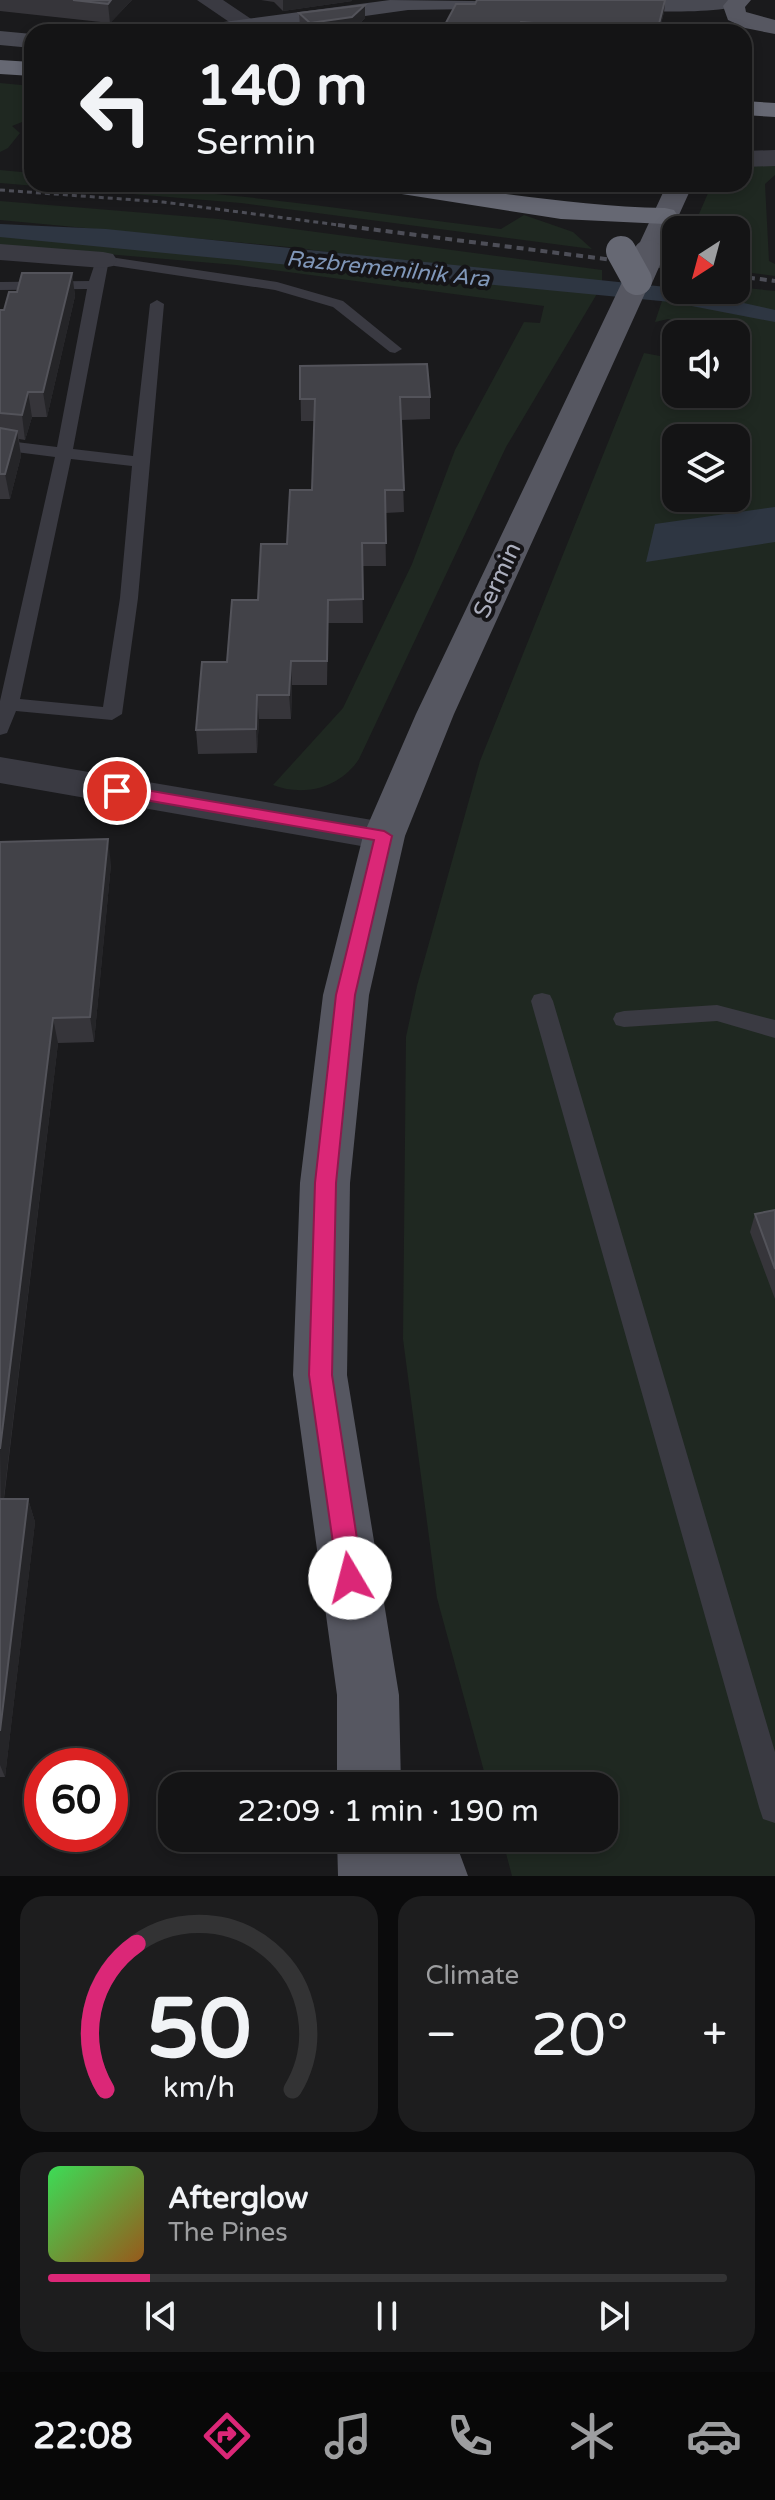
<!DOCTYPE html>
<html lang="en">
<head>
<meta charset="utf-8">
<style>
  :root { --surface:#141415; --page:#1d1d1e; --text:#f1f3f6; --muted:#9d9ea0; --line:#333334; --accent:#db2777 }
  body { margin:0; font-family:"Varela Round",sans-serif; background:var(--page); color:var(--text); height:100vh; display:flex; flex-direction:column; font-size:30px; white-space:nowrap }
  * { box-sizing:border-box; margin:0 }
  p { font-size:26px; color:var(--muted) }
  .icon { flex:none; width:44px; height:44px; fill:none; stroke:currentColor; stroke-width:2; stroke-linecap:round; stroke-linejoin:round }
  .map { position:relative; height:1876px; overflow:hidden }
  .panel { display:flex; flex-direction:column; gap:20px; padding:20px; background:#0b0b0c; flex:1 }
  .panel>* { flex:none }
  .hud { position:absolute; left:24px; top:24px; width:728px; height:168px; border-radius:24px; box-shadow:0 4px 12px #0003,0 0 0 2px var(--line); background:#141415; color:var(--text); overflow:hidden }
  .needle { width:52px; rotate:216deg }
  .controls { position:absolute; left:662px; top:216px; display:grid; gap:16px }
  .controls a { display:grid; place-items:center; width:88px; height:88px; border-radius:16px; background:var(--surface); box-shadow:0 4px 12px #0003,0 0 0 2px var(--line); font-size:40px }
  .speed { position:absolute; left:24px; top:1748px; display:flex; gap:16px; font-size:40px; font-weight:700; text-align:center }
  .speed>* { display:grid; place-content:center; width:104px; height:104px; border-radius:50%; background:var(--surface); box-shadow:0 4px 12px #0003,0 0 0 2px var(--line); line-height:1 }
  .speed .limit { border:12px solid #d22; background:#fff; color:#111 }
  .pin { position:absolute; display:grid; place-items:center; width:68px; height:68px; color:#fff; margin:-34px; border:4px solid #fff; border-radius:50%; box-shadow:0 2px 8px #0007 }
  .me { position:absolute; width:88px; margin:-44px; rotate:352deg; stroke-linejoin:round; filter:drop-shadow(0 0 6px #0008) }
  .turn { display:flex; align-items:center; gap:28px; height:168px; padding:0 40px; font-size:36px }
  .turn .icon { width:104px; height:104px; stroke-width:2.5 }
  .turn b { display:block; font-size:56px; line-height:68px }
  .big { font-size:60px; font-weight:600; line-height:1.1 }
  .panel .card { flex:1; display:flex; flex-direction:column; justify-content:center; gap:12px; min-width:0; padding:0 28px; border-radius:24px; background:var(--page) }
  .panel .dial { align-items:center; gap:0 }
  .dial svg { height:208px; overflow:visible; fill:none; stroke:var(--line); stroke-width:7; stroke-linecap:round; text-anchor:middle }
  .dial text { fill:var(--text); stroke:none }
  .song { display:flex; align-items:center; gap:24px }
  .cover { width:96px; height:96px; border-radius:12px; background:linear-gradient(135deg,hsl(130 70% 55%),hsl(30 70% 35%)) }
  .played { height:8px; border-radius:4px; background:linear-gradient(90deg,var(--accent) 15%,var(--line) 15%) }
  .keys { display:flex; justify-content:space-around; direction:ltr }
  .heat { display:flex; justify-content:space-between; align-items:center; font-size:44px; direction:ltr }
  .panel .tiles { flex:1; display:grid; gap:20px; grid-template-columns:1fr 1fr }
  .card:last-child { grid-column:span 2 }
  .trip { position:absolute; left:158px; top:1772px; width:460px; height:80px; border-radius:24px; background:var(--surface); box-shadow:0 4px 12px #0003,0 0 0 2px var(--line); font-weight:600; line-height:80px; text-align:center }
  .tab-bar { display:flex; height:128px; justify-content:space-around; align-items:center; background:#080808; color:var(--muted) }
  .tab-bar .icon { width:56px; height:56px }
  .tab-bar .active { color:var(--accent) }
  .tab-bar b { font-size:36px; color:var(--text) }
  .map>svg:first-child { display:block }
</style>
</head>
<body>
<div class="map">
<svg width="775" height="1876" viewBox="0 0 775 1876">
  <rect width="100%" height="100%" fill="#1a1a1c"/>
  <path fill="#1f2821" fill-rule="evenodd" d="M0 83 32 86V118L12 126 20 133 8 148 0 152Z
    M775 162V175L765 184 769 261 775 264V276L736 271V230H692L712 184H744V165Z
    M0 170 32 173V184C189 184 346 210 501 229L524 215 573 232 592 249 241 203 0 183Z
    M0 201 219 219 602 270V284L429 267 299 248 0 220Z
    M0 232 415 277 598 292 506 447 359 759C340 788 304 797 273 785L343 708 412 564 455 450 524 322 540 323 544 306 236 265 0 245Z
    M669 280H676V290H736V287L775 291V1876H512L502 1838H604V1786H488L437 1598 403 1339 406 1037 417 986 480 761 644 353 676 359V394H736V334H685L688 324 668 319 655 322ZM676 438H736V498H676Z"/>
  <path fill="#2e3642" d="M0 224 106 229 676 288 775 310V322L671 302 0 237Z
    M775 507V542L646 562 655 524Z"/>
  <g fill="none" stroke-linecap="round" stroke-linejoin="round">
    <path fill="#3a3a42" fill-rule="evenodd" d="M103 256 277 282 343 301 402 349 395 353 390 352 333 307 275 290 108 265 73 449 133 456 150 304 157 300 164 304 138 598 122 714 112 720 16 711 7 733 0 735V701L55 457 0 450V440L57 447 87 289 0 290V282L89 281 96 260ZM71 459 132 466 120 598 103 707 20 699Z
      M542 993 550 995 553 1001 775 1752V1823L763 1819 759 1807 531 1001 534 995Z
      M717 1005 775 1020V1038L717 1021 624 1027 616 1025 613 1019 616 1013 624 1011Z"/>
    <path fill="#3a3a42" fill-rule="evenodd" d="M197 0H223L260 25 249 32 241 30Z
      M775 150V166L744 167V151Z
      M0 244 103 252 113 254 117 260 113 266 103 268 0 260Z
      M0 757 384 822 399 826 405 836 399 846 384 850 0 783Z"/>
    <path fill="#484952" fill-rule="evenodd" d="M390 0 548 2 537 8 408 10 250 32H190L201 25Z
      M597 0H748L749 1C736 16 629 11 605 10L597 9 594 4Z
      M0 31 32 34V48L0 45Z"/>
    <path fill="#565761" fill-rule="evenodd" d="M728 0H751L745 7 746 12 775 20V34L745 28 728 20 723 6Z
      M667 184H693L658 261 648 263 638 261 634 255Z
      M637 272 647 274 651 280 454 714 405 836 369 995 350 1183 347 1375 399 1695 401 1786H337V1695L293 1375 300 1183 323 995 363 836 416 714 623 280 627 274Z
      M337 1838H454L468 1876H338Z"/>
    <path fill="#666873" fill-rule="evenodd" d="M0 60 32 62V76L0 74Z
      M744 101 775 103V117L744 115Z
      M376 184C473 184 566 207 665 208L674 210 678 216 674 222 665 224 561 219 389 192 380 189Z"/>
    <path stroke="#4d4e57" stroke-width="3" stroke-dasharray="5 4" stroke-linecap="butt" d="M0 190 163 202 354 227"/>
    <path stroke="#4d4e57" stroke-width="4" stroke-dasharray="7 5" stroke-linecap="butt" d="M338 225 676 268
      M736 276 775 281"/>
    <path stroke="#565761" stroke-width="30" d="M637 280 648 255"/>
    <path stroke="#666873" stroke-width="30" d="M621 251 637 280"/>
  </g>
  <path fill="#36353a" d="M0 0H132L110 23 0 11Z
    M261 0H352V1L283 11 274 2Z
    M477 0H665L664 12 659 32H441L475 4Z
    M299 13 365 18 353 31 343 32H305L300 27Z
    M72 273 75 296 47 417H32L25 440 19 439 21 456 10 499H0V310H4Z
    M300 366 430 397V419L401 420 404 512 385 513 386 566H362L363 623H328L327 685H292L291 719H259L257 753 198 754 196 730 227 662 287 544 312 490 314 421H301Z
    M0 842 111 864 94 1042 58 1043 4 1499H28L35 1522 5 1777H0Z
    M775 1210V1299L750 1232 755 1214Z"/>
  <path fill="#252528" d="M111 0H132L110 23 108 4Z
    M283 0H352V1L283 11Z
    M665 0 664 12 659 32H657Z
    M365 5V18L353 31 343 32H310V23Z
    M72 273 75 296 47 417 43 392Z
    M28 392 32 417 25 440 22 415Z
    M17 431 21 456 10 499 5 474Z
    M291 661 292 685 291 719 289 695Z
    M257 695 259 719 257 753 256 729Z
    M108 839 111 864 94 1042 90 1017Z
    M53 1018 58 1043 1 1521 0 1449Z
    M28 1499 35 1522 5 1777 0 1765V1731Z"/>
  <path fill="#424248" stroke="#53535a" stroke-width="2" d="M73 0H111L108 4Z
    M477 0H665L657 32 521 22 517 32H441L456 4H475Z
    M365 5 352 17 310 23 299 13Z
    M22 273H72L43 392H28L22 415 0 413V310H4L9 292H17Z
    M427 364 430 397H400L404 490H385L386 543H362L363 599 328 600 327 661H291L289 695H257L256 729 196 730 202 662H227L232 600H258L261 544H287L290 490H312L315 399H300V366Z
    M0 428 17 431 5 474H0Z
    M108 839 90 1017 53 1018 0 1449V842Z
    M775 1210V1269L755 1214Z
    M0 1499H28L0 1731Z"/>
  <path fill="#db2777" stroke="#8e194d" stroke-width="2" d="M117 785 384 831 392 836 355 995 336 1183 332 1375 363 1578 359 1587 350 1590 342 1587 338 1578 309 1375 315 1183 336 995 374 840 111 794 108 791 111 787Z"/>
  <g text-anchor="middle" stroke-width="8" stroke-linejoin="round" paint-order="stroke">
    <g font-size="22" font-style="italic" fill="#8097b9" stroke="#151417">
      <text transform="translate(388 268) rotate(6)" y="8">Razbremenilnik Ara</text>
    </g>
    <g font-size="24" fill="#abaebd" stroke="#151417">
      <text transform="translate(497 580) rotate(-65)" y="8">Sermin</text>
    </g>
  </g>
</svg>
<div class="controls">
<a><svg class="needle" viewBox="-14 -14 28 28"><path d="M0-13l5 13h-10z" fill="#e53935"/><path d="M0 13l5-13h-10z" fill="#9d9ea0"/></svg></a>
<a><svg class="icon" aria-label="sound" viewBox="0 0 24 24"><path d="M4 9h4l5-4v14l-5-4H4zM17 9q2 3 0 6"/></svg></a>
<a><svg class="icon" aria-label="layers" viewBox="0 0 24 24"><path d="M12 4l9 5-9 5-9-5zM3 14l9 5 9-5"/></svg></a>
</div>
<div class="speed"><div class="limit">60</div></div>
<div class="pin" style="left:117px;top:791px;background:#d93025"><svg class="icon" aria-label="arrive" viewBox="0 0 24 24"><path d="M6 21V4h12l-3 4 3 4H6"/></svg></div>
<svg class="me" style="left:350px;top:1578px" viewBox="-20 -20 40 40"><circle r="19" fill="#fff"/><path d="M0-13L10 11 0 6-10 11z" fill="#db2777"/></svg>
<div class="trip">22:09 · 1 min · 190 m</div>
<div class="hud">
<div class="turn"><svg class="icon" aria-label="left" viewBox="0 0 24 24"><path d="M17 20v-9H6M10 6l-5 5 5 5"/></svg><div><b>140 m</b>Sermin</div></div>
</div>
</div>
<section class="panel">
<div class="tiles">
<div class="card dial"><svg viewBox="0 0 100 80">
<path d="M14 69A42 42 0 1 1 86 69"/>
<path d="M14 69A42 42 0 0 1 26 13" stroke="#db2777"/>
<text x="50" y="56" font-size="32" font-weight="700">50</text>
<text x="50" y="72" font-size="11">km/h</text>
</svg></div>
<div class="card"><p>Climate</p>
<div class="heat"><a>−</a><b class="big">20°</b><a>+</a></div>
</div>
<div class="card">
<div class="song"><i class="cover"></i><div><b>Afterglow</b><p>The Pines</p></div></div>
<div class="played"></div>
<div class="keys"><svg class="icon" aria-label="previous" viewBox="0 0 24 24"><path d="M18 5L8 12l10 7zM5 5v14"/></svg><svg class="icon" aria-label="pause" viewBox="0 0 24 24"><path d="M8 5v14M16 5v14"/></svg><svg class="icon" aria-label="next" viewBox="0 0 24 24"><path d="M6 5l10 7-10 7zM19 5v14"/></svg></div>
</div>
</div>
</section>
<nav class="tab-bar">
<b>22:08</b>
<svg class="icon active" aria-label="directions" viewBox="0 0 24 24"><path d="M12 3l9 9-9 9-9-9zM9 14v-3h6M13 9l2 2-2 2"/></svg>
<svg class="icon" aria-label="music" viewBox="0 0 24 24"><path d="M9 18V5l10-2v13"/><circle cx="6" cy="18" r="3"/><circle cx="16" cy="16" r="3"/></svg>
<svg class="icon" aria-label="phone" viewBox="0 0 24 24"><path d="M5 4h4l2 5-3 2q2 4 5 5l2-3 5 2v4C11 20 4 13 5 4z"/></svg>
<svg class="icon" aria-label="climate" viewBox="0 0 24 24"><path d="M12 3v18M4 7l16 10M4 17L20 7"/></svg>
<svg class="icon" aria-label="car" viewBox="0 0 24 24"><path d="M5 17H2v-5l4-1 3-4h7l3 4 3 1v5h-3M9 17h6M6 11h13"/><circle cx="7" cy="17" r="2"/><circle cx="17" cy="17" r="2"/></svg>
</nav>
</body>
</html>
